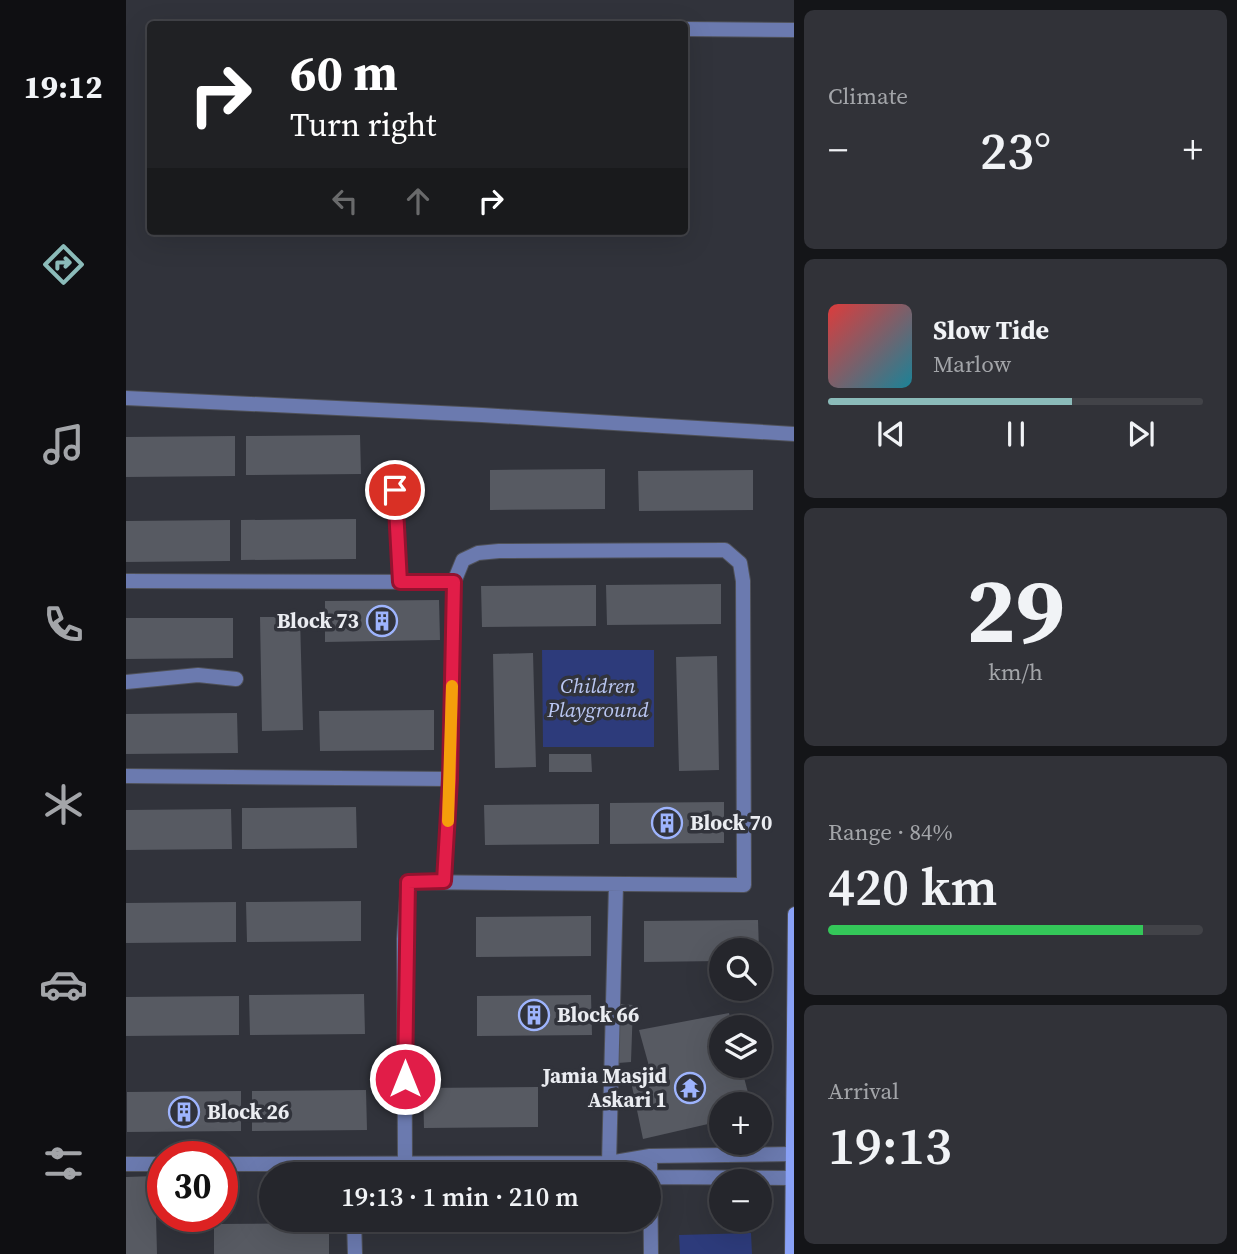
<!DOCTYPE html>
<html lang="en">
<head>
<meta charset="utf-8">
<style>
  :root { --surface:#25262c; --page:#313238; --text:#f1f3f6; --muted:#a3a5a9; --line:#424348; --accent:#8bbbb9 }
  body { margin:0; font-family:"Source Serif 4",serif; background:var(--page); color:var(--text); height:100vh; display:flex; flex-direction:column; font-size:26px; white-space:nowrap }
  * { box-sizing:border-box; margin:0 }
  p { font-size:23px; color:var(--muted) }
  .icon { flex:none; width:38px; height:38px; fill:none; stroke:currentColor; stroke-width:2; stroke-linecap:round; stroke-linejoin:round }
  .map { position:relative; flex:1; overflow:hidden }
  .drawer { display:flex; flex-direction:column; gap:10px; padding:10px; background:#141518; width:443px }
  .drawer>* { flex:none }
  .banner { position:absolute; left:21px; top:21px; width:541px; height:214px; border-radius:7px; box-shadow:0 7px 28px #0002,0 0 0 2px var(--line); background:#202124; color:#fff; overflow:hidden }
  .buttons { position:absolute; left:583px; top:938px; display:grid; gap:14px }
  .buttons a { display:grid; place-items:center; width:63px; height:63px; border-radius:50%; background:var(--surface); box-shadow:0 7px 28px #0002,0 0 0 2px var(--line); font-size:35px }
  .speed { position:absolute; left:21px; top:1141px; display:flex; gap:14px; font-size:35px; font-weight:700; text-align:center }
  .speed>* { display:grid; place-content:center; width:91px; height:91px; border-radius:50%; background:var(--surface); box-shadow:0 7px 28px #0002,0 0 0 2px var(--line); line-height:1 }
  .speed .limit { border:10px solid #d22; background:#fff; color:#111 }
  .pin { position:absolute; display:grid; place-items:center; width:60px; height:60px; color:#fff; margin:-30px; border:4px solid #fff; border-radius:50%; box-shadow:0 2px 7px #0007 }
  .me { position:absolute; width:77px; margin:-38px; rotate:0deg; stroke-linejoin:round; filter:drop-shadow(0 0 5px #0008) }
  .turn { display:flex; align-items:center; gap:24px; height:147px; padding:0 28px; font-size:32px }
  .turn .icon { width:91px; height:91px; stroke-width:2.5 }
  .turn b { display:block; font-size:49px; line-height:60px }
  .lanes { display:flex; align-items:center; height:66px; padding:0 28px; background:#0003; justify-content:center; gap:35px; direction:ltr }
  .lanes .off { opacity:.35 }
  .big { font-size:52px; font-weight:600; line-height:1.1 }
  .drawer .widget { flex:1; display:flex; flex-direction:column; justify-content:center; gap:10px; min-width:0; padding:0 24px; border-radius:10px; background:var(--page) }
  .drawer .dial { align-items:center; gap:0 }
  .dial b { font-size:91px; line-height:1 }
  .song { display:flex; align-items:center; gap:21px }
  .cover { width:84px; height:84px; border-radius:10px; background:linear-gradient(135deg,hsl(0 70% 55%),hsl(190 70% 35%)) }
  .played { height:7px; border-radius:4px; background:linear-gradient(90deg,var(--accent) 65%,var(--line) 65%) }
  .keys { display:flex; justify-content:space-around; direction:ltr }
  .heat { display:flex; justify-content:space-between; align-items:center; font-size:38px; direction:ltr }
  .charge { height:10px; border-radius:5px; background:linear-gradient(90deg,#34c759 84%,var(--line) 0) }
  .trip { position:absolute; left:133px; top:1162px; width:402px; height:70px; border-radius:35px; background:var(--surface); box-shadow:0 7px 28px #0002,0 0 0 2px var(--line); font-weight:600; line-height:70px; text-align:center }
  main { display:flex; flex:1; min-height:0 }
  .tab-bar { display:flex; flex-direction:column; width:126px; justify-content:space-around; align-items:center; background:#0f0f12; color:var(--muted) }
  .tab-bar .icon { width:49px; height:49px }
  .tab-bar .current { color:var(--accent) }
  .tab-bar b { font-size:32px; color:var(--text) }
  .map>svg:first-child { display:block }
</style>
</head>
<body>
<main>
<nav class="tab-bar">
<b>19:12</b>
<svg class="icon current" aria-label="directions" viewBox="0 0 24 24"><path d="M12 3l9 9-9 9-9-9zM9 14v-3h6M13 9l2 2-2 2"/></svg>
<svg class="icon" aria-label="music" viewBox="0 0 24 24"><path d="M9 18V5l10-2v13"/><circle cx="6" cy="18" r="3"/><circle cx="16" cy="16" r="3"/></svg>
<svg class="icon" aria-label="phone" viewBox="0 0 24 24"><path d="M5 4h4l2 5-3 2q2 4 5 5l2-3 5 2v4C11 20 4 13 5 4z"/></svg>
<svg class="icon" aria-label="climate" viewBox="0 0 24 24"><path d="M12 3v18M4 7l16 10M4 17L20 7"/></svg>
<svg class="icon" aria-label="car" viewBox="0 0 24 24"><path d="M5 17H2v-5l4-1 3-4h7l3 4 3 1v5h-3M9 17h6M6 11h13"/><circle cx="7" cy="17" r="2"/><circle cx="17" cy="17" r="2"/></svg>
<svg class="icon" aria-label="filters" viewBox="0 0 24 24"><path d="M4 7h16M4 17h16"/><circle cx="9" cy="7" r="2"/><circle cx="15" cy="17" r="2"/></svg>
</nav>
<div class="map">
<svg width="669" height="1254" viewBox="0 0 669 1254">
  <rect width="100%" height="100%" fill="#31333b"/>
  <path fill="#2d3b7b" d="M416 650H528V747H417Z
    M625 1233 626 1254H554L553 1235Z"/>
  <path fill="#575a62" d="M234 435 235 474 120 475V436Z
    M109 436V476L0 477V437Z
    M479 469V509L364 510V470Z
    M627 470V510L513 511 512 471Z
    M230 519V559L115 560V520Z
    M104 520V561L0 562V521Z
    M595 584V624L481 625 480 585Z
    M470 585V626L356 627 355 586Z
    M313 600 314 640 199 642V601Z
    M134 617H174L177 730 136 731Z
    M0 618H107V658L0 659Z
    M407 653 410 767 369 768 367 654Z
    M591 656 593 770 553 771 550 657Z
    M308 710V750L194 751 193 711Z
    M111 713 112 753 0 754V714Z
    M423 754H465L466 772H423Z
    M598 802V843L484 844V803Z
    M473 804V844L359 845 358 805Z
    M230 807 231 848 116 849V808Z
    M105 809 106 849 0 850V810Z
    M235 901V941L121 942 120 902Z
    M110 902V942L0 943V903Z
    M465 916V956L350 957V917Z
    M632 920 633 950H595V961L518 962V921Z
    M238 994 239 1034 124 1035 123 995Z
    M465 995 466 1035 351 1036V996Z
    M113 996V1035L0 1036V997Z
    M494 1004 507 1005 505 1062 492 1063Z
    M603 1013 606 1027H595V1066H615L625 1104H595V1121L517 1139 503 1072 523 1066 513 1030Z
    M412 1087V1127L298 1128 297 1088Z
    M240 1090 241 1130 126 1131V1091Z
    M115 1091V1131L1 1132V1092Z
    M29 1176 31 1254H0V1177Z
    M259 1220H373V1223L259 1224Z
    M203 1223V1254H88V1224Z"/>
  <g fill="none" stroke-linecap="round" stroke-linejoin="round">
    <g stroke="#4f5158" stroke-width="16">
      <path id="street" d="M558 29 669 30
        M0 398 356 415 669 434
        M269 490 274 582
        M0 581 328 582
        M0 682 72 675 110 679
        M0 776 324 779
        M524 1156 525 1254
        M279 1162 278 939 282 882 618 885 617 581 614 563 599 550 373 551 352 553 337 560 328 582 324 779 318 881
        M483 1163 490 885
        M485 1163 516 1174
        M0 1164H37
        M96 1164 483 1163 524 1156 665 1154
        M523 1177 665 1178
        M228 1220 229 1254"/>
    </g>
    <g stroke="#4f5158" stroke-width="16">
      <path id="secondary" d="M666 1254 669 914"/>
    </g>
    <use href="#street" stroke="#6b7aaf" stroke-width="14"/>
    <use href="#secondary" stroke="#89a1f6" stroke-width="14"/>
  </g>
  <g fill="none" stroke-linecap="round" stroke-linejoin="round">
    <g stroke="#92132f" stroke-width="18">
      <path id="route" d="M269 490 274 582H328L324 779 318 881 282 882 279 1079"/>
    </g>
    <use href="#route" stroke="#e11d48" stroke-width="12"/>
    <path stroke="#f59e0b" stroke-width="12" d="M322 821 326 686"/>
  </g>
  <defs>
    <g id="building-ring" transform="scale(1.575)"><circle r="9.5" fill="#31333b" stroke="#9eb4fd" stroke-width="1.5"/><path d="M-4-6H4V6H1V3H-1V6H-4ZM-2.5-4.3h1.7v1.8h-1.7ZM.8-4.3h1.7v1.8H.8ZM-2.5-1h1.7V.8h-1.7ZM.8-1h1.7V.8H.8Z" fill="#9eb4fd"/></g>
    <g id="temple-ring" transform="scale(1.575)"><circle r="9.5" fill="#31333b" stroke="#9eb4fd" stroke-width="1.5"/><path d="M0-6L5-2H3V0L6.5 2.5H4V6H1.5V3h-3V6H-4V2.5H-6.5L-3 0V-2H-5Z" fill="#9eb4fd"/></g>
  </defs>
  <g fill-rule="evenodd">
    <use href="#building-ring" x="256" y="621"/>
    <use href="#building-ring" x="541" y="823"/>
    <use href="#building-ring" x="408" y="1015"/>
    <use href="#temple-ring" x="564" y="1088"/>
    <use href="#building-ring" x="58" y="1112"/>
  </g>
  <g text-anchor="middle" stroke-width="7" stroke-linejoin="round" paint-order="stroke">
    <g font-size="21" font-weight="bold" fill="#eaecf1" stroke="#31333b" text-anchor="start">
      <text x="233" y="628" text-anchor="end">Block 73</text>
      <text x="564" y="830">Block 70</text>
      <text x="431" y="1022">Block 66</text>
      <text x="541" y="1083" text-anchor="end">Jamia Masjid<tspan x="541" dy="24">Askari 1</tspan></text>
      <text x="81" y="1119">Block 26</text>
    </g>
    <g font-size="21" font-style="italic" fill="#bac7f2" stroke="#31333b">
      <text x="472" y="693">Children<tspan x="472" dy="24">Playground</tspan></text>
    </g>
  </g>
</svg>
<div class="buttons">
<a><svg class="icon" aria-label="search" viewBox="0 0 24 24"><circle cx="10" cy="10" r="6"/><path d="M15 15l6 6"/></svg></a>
<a><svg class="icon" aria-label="layers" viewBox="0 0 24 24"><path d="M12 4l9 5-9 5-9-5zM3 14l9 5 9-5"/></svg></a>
<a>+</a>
<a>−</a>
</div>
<div class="speed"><div class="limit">30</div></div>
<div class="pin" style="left:269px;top:490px;background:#d93025"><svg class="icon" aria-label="arrive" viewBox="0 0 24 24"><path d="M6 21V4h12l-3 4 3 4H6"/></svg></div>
<svg class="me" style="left:279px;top:1079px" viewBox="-20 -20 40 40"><circle r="17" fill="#e11d48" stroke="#fff" stroke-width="3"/><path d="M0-11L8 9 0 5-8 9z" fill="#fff"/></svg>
<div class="trip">19:13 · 1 min · 210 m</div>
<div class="banner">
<div class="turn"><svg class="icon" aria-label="right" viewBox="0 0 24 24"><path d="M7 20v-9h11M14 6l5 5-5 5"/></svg><div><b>60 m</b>Turn right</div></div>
<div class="lanes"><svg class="icon off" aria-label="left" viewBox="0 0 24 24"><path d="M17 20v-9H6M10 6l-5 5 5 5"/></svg><svg class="icon off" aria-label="ahead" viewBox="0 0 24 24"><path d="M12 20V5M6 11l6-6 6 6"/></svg><svg class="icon" aria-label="right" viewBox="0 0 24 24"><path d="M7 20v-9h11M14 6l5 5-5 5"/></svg></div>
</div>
</div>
<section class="drawer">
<div class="widget"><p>Climate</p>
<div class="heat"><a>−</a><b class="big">23°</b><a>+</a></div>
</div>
<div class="widget">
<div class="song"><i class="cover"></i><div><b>Slow Tide</b><p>Marlow</p></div></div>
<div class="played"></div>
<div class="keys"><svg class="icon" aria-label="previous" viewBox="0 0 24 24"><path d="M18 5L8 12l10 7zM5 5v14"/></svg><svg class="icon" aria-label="pause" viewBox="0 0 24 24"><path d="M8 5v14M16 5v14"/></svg><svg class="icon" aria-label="next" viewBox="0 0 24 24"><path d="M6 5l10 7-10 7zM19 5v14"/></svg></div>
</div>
<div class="widget dial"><b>29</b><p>km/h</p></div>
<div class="widget"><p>Range · 84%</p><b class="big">420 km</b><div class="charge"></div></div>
<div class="widget"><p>Arrival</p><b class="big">19:13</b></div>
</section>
</main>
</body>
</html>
